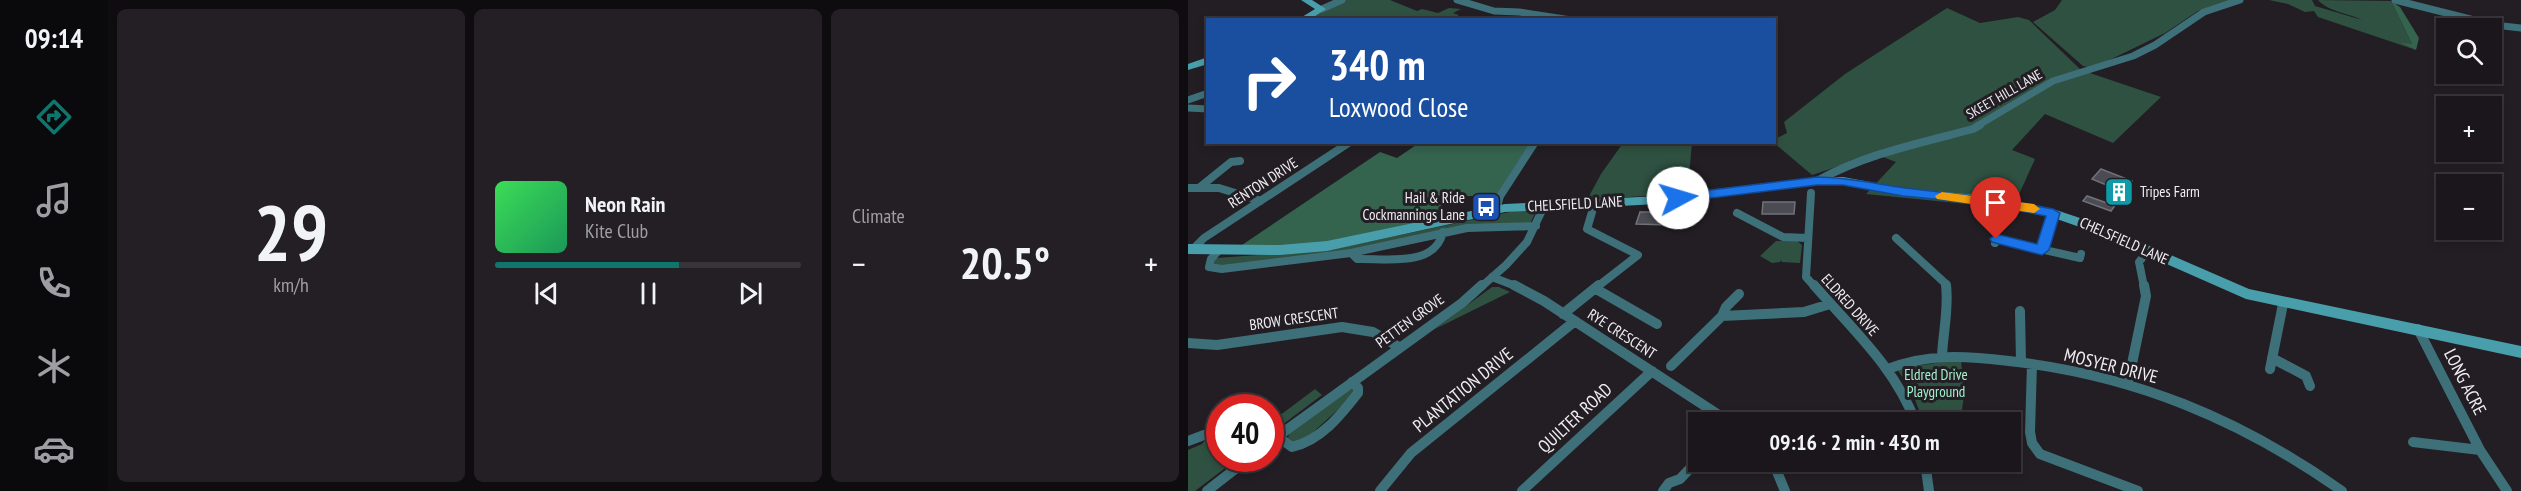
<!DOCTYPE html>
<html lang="en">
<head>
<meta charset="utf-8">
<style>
  :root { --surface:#1a161b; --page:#231f24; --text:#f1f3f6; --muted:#9f9fa3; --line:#38353a; --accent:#0f766e }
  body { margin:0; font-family:"PT Sans Narrow",sans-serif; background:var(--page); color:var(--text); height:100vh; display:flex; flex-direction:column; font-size:22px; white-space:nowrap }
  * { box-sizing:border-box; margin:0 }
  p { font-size:20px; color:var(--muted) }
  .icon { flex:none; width:33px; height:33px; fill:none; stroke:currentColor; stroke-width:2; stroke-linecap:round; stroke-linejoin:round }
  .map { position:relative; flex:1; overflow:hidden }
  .details { display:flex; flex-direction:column; gap:9px; padding:9px; background:#0e0c0f; width:1080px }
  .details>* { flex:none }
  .top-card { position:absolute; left:18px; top:18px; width:570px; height:126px; border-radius:0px; box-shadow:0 3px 9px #0003,0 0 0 2px var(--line); background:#1a4fa0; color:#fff; overflow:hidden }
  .controls { position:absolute; left:1248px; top:18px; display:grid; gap:12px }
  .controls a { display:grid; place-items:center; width:66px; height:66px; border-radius:0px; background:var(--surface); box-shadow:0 3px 9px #0003,0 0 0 2px var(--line); font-size:30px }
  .speed { position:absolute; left:18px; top:394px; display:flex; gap:12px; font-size:30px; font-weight:700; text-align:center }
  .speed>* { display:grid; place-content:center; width:78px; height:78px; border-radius:50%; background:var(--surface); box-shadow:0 3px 9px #0003,0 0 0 2px var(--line); line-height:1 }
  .speed .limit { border:9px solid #d22; background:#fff; color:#111 }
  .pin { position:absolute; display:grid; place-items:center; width:51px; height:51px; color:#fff; margin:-62px -26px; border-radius:50% 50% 50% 0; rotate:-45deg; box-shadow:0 0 6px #0007 }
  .pin .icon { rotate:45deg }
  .me { position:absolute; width:66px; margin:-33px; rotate:84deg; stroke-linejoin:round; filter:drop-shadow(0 0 4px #0008) }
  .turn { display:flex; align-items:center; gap:21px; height:126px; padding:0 24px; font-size:27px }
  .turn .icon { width:78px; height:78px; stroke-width:2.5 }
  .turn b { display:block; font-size:42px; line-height:51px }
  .big { font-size:45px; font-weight:700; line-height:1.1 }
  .details .widget { flex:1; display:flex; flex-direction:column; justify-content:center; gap:9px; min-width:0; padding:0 21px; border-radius:9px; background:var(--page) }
  .details .dial { align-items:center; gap:0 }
  .dial b { font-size:78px; line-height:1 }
  .song { display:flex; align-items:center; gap:18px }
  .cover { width:72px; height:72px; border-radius:9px; background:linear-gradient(135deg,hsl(130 70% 55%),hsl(150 70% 35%)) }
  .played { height:6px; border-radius:3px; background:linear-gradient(90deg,var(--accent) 60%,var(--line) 60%) }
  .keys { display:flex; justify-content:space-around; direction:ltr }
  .heat { display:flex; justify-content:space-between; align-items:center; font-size:33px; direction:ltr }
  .details .tiles { flex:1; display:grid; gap:9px; grid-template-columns:repeat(3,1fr) }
  .trip { position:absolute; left:500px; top:412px; width:333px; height:60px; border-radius:0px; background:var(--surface); box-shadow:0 3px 9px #0003,0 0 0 2px var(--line); font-weight:700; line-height:60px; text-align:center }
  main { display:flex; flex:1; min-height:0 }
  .dock { display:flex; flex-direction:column; width:108px; justify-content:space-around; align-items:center; background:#0a090b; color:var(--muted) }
  .dock .icon { width:42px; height:42px }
  .dock .on { color:var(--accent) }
  .dock b { font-size:27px; color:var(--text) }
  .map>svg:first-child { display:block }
</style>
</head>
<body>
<main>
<nav class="dock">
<b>09:14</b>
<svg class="icon on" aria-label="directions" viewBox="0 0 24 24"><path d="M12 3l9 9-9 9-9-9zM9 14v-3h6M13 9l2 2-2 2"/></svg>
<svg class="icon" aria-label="music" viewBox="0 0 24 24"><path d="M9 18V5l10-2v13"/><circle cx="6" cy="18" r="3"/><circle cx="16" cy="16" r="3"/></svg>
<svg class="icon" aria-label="phone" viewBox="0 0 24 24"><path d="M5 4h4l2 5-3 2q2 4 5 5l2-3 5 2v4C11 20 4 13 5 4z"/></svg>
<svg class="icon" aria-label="climate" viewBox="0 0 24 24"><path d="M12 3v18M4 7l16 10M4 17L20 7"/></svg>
<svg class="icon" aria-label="car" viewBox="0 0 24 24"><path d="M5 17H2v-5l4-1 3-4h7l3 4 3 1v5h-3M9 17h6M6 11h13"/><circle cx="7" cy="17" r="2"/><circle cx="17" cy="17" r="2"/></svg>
</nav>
<section class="details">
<div class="tiles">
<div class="widget dial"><b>29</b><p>km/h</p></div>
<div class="widget">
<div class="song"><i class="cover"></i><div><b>Neon Rain</b><p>Kite Club</p></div></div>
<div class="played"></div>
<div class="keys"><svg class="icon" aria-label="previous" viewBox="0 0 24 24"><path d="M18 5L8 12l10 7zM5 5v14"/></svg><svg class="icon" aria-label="pause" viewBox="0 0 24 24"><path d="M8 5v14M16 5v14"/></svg><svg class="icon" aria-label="next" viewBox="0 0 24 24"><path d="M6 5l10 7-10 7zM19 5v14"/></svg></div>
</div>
<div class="widget"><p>Climate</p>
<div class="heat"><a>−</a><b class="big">20.5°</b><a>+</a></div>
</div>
</div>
</section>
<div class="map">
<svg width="1333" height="491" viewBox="0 0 1333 491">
  <rect width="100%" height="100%" fill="#221e24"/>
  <path fill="#2f5141" d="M158 0H202L229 11 234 9 250 13 261 8 273 9 265 13 271 15 263 19 116 20Z
    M874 0H1044L1010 11 977 33 905 68 895 66 845 22 867 10Z
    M1081 0H1124L1127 6 1174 20C1160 13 1141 12 1130 0L1203 1 1224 44H1216L1228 50 1130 17 1126 11 1117 12 1100 4Z
    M759 8 792 23 830 17 841 20 893 70 973 97 925 143 857 114 824 150 847 159 823 212 799 206 678 194 708 162 687 154 624 175 586 143 587 139 599 133 596 122 657 74Z
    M429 143H504L500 187 510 188V192L399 200 413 174 435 143Z
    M340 208 347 213 342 224H313L163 250 33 268 25 265 28 258 141 250Z
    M588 241H609L614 245 612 263 594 262 593 260 592 262 584 263 572 256Z
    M304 287H311L322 292 247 329Z
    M773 359 776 396 772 423H736L724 392 709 369Z
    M127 389 134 395 86 431 83 428V422Z
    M163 389 168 391 166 395 113 443 108 444 100 438 101 434Z
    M31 423 32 459H49L7 491H0V450L14 444Z"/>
  <path fill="#34634e" d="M1203 1 1212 7 1231 38 1228 50 1213 43 1224 44Z
    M231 143H342L308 195 255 197 251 219 129 244 51 247 192 152 209 158Z"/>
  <path fill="#4b4b53" stroke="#72717a" stroke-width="1.5" d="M913 169 944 181 923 211 895 201 899 196 919 203 928 189 904 179Z
    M575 202H607L606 214H574Z
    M452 212H470L483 213 480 225 448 224Z"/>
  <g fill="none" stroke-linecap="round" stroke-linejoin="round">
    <path stroke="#3e7079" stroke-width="7" d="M269 0 306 11 331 12 383 20
      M1207 0 1306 25 1333 28
      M134 9 154 0
      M0 100 20 93
      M0 108 20 109
      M789 126 865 81 945 56 967 45 1016 12 1052 0"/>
    <path stroke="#3e7079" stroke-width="8" d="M629 181C677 154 732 143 785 129L792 125
      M12 187 43 162 52 161
      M0 188H31L73 201
      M623 193 618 277 627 287
      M308 210 312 196 347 142
      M404 212 399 229 450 255 409 287
      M549 213 595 237 620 238
      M708 238 758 284V287
      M807 243 808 239 892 258 893 254
      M5 249 16 238 162 142
      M31 250 23 259 21 267 34 269 163 253 169 259C197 258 247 268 255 232
      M854 250 865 213
      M163 253 279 228 348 226
      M304 277 330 287
      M293 287 318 265 339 242 357 204
      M956 287 951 262 959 252"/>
    <path stroke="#3e7079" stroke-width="10" d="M326 285 356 301 543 423
      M626 285C665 330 706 366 728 423
      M408 289 469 324
      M832 311 833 362
      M375 314 411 285
      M534 316 538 307 551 294
      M1230 329 1292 450 1319 491
      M0 343 29 345 154 327 185 332 211 347
      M754 356C755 333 761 308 758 285
      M1084 358 1118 376 1122 386
      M844 364 842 432 844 443 852 454 950 491
      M483 366 534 316 616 312 642 304
      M700 369C740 353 779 356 821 361 946 375 1052 419 1154 491
      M1082 369 1095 304
      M940 383 958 296 956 285
      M89 436 104 447C133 440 152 416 170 393V388L164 382
      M0 441 16 435
      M82 442 274 303 294 285
      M1225 442 1292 450
      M585 462 597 491
      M737 462 741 491
      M19 491 60 459
      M192 491 223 453 387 321
      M334 491 464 371
      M475 491 481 483 492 479 510 460"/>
    <path fill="#499eac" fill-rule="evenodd" d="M113 0H124L138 9 121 20H109L127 9Z
      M20 57V64L0 70V64Z
      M629 177H655L715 188 798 196 865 209 916 226 1061 289 1333 346V358L1058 299 906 232 863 217 798 204 715 196 655 185H629L470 204 317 212 139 251 92 255 0 254V244L92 245 139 241 317 204 470 196Z"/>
  </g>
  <path fill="#1a73e8" stroke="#114b97" stroke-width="1.5" d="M629 177C659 177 688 184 717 188 768 194 815 199 865 209L872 213 861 250 854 255 804 242 802 239 808 234 849 244 858 216 798 204 715 196 655 185H629L490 202 484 198 490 194Z"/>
  <path fill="#f59e0b" d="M754 192 846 204 852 209 846 213 749 199 747 196Z"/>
  <defs>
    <g id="building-square" transform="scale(1.5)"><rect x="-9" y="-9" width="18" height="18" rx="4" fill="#0f9aa8" stroke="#221e24"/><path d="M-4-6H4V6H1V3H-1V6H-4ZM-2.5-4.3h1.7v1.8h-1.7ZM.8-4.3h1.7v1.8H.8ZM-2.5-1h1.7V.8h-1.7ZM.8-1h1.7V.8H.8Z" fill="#fff"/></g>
    <g id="bus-square" transform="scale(1.5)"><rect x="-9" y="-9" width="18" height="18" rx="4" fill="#1a4fb4" stroke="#221e24"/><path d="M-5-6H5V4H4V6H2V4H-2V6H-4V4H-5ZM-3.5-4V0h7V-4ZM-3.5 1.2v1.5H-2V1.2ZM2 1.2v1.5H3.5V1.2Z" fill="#fff"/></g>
  </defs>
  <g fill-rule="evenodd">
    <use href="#building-square" x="931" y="192"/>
    <use href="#bus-square" x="298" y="207"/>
  </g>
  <g text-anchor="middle" stroke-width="6" stroke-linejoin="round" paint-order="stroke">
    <g font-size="14" fill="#f0eef2" stroke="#221e24">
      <text transform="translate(816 94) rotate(-30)" y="5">SKEET HILL LANE</text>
    </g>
    <g font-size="15" fill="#f0eef2" stroke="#221e24">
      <text transform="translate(75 183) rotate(-33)" y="5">RENTON DRIVE</text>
      <text transform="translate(387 204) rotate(-3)" y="5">CHELSFIELD LANE</text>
      <text transform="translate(936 241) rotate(24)" y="5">CHELSFIELD LANE</text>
      <text transform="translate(662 305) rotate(48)" y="5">ELDRED DRIVE</text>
      <text transform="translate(106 319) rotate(-8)" y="5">BROW CRESCENT</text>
      <text transform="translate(222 321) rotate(-36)" y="5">PETTEN GROVE</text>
      <text transform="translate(434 334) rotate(33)" y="5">RYE CRESCENT</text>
    </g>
    <g font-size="15" fill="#f0eef2" stroke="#221e24" text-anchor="start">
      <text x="952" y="197">Tripes Farm</text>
      <text x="277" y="203" text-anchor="end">Hail &amp; Ride<tspan x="277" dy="17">Cockmannings Lane</tspan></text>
    </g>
    <g font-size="15" fill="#a2f1cc" stroke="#221e24">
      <text x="748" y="380">Eldred Drive<tspan x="748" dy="17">Playground</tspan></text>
    </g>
    <g font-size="18" fill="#f0eef2" stroke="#221e24">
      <text transform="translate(923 366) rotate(14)" y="6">MOSYER DRIVE</text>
      <text transform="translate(1277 382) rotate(63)" y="6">LONG ACRE</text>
      <text transform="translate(275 390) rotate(-39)" y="6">PLANTATION DRIVE</text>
      <text transform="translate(387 418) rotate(-43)" y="6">QUILTER ROAD</text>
    </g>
  </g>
</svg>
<div class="controls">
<a><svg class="icon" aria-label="search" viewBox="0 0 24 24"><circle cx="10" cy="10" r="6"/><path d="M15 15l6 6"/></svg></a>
<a>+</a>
<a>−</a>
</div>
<div class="speed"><div class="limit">40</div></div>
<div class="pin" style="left:808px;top:239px;background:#d93025"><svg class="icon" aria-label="arrive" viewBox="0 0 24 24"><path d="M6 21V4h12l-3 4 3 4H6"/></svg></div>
<svg class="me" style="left:490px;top:198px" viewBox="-20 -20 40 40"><circle r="19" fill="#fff"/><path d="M0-13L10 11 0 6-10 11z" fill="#1a73e8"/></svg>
<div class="trip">09:16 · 2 min · 430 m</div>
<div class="top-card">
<div class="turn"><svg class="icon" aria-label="right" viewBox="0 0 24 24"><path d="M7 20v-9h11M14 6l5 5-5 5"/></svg><div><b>340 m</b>Loxwood Close</div></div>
</div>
</div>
</main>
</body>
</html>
